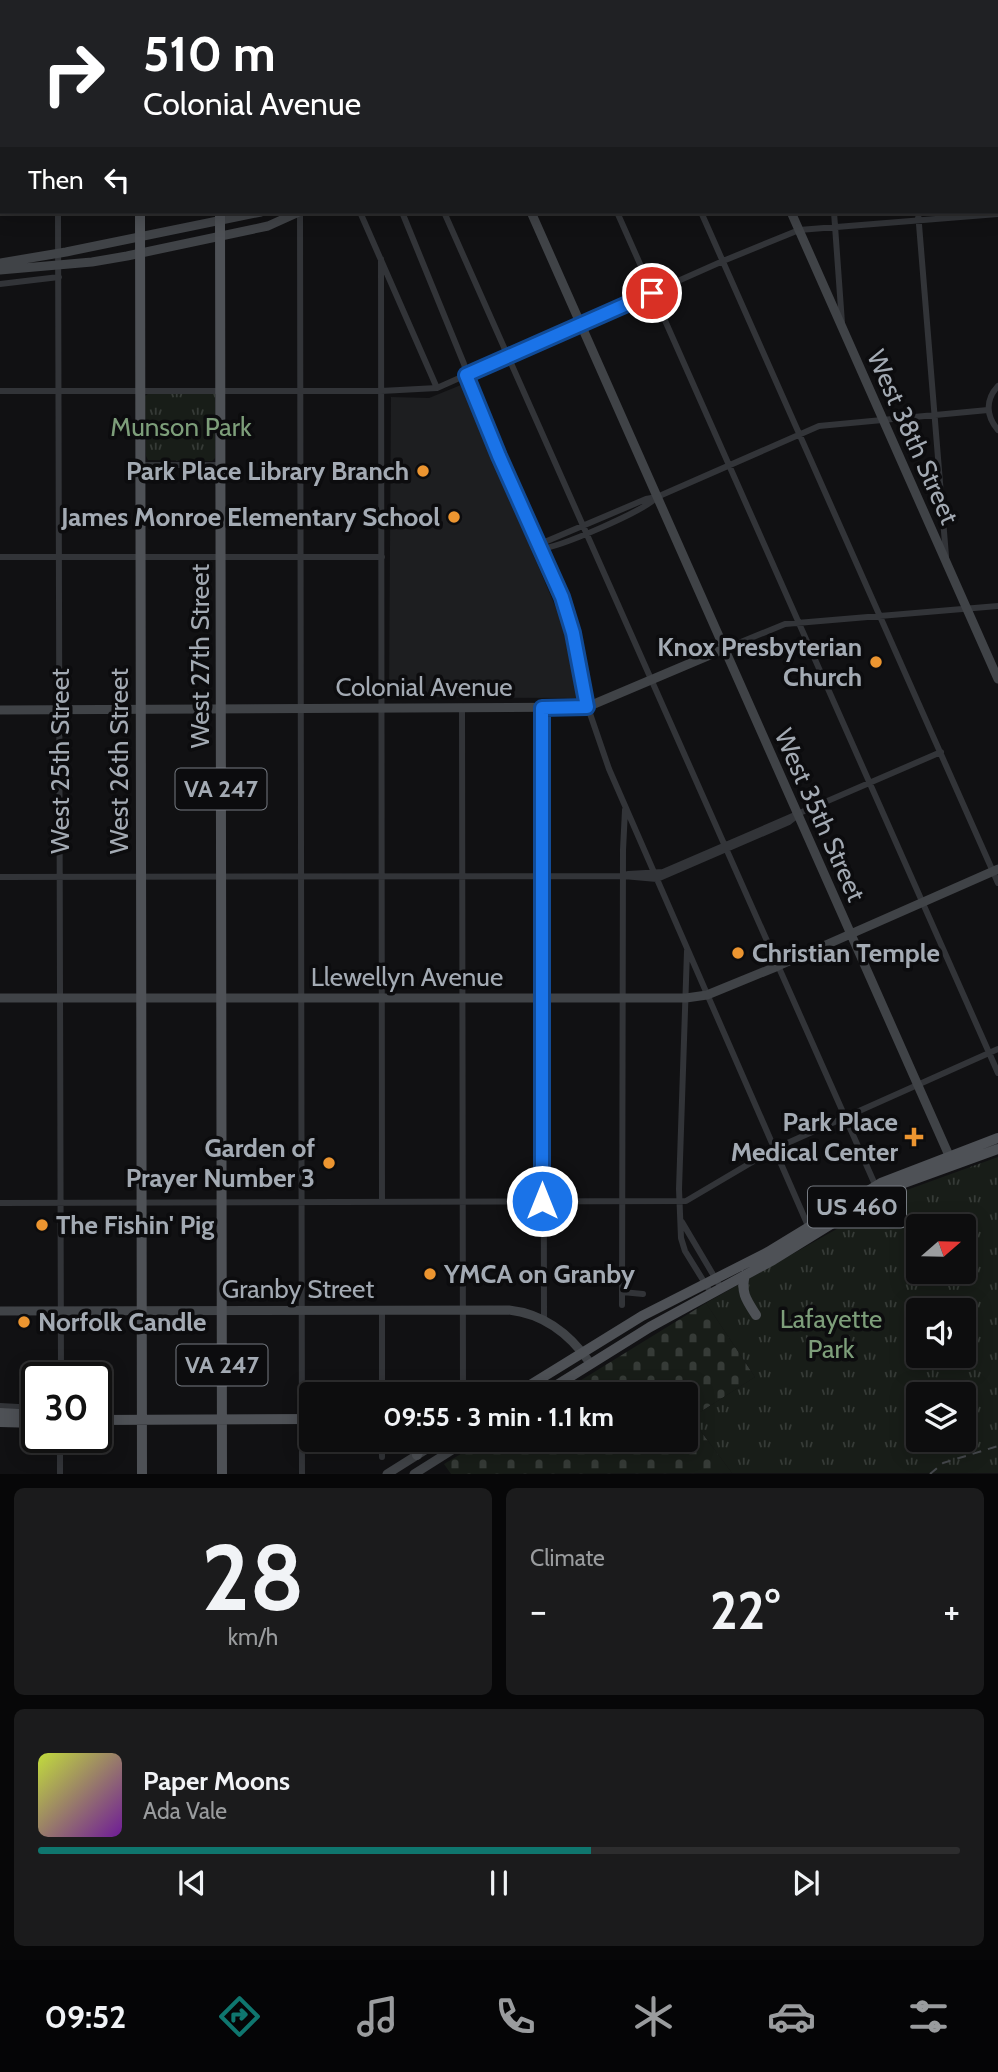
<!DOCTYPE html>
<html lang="en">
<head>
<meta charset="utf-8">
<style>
  :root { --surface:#0d0d0e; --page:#1b1b1c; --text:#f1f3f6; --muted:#9a9c9e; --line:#2d2d2e; --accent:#0f766e }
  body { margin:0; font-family:Cabin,sans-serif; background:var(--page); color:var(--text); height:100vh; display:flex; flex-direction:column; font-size:26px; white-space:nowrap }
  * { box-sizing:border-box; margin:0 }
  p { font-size:23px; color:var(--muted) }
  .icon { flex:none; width:38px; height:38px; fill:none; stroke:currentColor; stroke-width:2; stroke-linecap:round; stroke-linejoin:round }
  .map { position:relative; height:1474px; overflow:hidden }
  .drawer { display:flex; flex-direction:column; gap:14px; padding:14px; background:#070708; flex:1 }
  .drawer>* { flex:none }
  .hud { position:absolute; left:0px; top:0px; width:999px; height:214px; box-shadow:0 4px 18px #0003,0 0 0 2px var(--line); background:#202124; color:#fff; overflow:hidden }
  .needle { width:46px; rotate:70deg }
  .controls { position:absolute; left:906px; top:1214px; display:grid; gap:14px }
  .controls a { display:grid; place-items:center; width:70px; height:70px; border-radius:7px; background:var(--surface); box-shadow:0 4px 18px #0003,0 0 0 2px var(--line); font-size:35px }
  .speed { position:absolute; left:21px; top:1362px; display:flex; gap:14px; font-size:35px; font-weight:700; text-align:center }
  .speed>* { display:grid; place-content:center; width:91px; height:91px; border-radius:50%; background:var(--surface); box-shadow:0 4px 18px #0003,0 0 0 2px var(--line); line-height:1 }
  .speed .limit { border:4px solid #111; border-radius:10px; background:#fff; color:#111 }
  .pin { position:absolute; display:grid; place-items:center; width:60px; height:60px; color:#fff; margin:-30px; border:4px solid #fff; border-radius:50%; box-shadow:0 2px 7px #0007 }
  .me { position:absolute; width:77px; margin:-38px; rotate:0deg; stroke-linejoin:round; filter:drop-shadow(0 0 5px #0008) }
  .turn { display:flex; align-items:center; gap:24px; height:147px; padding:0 28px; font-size:32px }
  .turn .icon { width:91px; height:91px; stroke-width:2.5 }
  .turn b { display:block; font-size:49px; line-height:60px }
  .then { display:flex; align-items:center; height:66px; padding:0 28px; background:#0003; gap:14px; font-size:26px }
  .big { font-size:52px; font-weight:700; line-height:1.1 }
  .drawer .tile { flex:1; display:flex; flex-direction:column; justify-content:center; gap:10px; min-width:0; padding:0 24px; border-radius:10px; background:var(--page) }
  .drawer .dial { align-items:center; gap:0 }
  .dial b { font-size:91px; line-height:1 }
  .song { display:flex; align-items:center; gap:21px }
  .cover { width:84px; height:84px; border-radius:10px; background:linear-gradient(135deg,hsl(70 70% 55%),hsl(280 70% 35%)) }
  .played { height:7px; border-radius:4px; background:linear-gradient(90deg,var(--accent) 60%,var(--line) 60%) }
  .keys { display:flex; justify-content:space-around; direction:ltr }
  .heat { display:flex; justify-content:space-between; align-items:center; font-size:38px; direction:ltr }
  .drawer .tiles { flex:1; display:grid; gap:14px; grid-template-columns:1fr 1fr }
  .tile:last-child { grid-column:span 2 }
  .trip { position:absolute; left:299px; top:1382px; width:399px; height:70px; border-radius:7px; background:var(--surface); box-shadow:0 4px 18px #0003,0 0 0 2px var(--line); font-weight:700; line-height:70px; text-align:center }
  .tab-bar { display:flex; height:112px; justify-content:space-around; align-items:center; background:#050506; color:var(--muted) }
  .tab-bar .icon { width:49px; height:49px }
  .tab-bar .on { color:var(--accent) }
  .tab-bar b { font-size:32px; color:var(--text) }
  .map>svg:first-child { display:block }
</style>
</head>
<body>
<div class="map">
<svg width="998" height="1474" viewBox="0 0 998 1474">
  <defs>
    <pattern id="cemetery-stones" width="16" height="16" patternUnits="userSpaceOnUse" patternTransform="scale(1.75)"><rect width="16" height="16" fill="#181d18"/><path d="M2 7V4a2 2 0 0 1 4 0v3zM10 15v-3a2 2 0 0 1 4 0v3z" fill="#363b37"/></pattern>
    <pattern id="park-tufts" width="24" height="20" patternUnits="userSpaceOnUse" patternTransform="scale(1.75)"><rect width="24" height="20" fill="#181d18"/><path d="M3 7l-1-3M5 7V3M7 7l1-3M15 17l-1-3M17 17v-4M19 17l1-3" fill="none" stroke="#363b37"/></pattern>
  </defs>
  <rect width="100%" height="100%" fill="#111113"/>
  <path fill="#1d1e20" d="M461 385 562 622 577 698 389 697 391 397 429 398Z"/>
  <path fill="url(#cemetery-stones)" d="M706 1303 755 1377 691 1418 732 1473 451 1474 444 1464 484 1440H686V1395H557Z"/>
  <path fill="url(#park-tufts)" fill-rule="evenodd" d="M148 394H215V458L212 461 148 460 146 456 145 396Z
    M998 1157V1473H732L691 1418 755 1377 706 1303 904 1191ZM919 1227H964V1272H919ZM919 1311H964V1356H919ZM919 1395H964V1440H919Z"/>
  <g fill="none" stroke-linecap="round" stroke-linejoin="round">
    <path stroke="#323438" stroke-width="6" d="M266 0 267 2
      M314 0 315 2
      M350 0V2
      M523 0V2
      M608 0V2
      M786 0 787 2
      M869 0 870 2
      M953 0 954 2
      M58 2V0
      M433 2 437 0
      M998 51V50
      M0 71H2
      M998 160V166
      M58 212 61 1377
      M300 212 302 1474
      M360 212 437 388
      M402 212 464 364 468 381 525 518 562 597 573 633 585 699 609 769 809 1228
      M444 212 877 1189
      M617 212 998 1073
      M701 212 998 883
      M834 212 842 323
      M918 212 946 556
      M381 259 382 1201
      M0 284 59 277
      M998 386C985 400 986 416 998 430
      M0 391H381L437 388 723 261 799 230 998 214
      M140 465H220
      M539 549 547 541 646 499 657 497 819 426 988 410
      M539 549C559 548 644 511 657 497
      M0 557H382
      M724 649 785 624 998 606
      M462 708 463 1395
      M543 708 544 1319
      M628 874 663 872 941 752
      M0 877 623 876 657 879 789 822 798 815
      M687 951 679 1189 681 1238 685 1251 711 1293
      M0 1203 686 1201 774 1149 998 1049
      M682 1222 721 1288
      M622 1292 643 1294
      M622 1305 623 850 625 810
      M463 1393 482 1392
      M382 1395V1310
      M0 1406 37 1408
      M382 1440V1457
      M60 1474V1437"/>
    <path stroke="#404347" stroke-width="9" d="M695 0V2
      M904 2 909 0
      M531 212 951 1160
      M791 212 998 679
      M0 263 66 252 261 212
      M0 270 92 262 127 256 268 226 299 212
      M0 710 587 707 724 649
      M0 998H686L707 995 778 966 998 869
      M0 1311 509 1310C545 1314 570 1334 590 1363
      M387 1474 441 1440
      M414 1474 468 1440"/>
    <path stroke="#4e5156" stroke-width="10" d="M139 0V2
      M219 0V2
      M140 212 142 1474
      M220 212 222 1474
      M745 1275C740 1292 747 1301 756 1315
      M514 1395 642 1316 768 1252 881 1183 998 1138
      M541 1395 650 1327 773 1260 875 1197 904 1183 998 1149
      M0 1413 37 1415
      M96 1420 312 1419
      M0 1422 37 1423
      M417 1455 423 1440"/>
    <path stroke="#45484c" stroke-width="2" stroke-dasharray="9 7" stroke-linecap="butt" d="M930 1474 943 1463 998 1446"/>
  </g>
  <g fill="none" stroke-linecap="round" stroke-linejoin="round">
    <g stroke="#114b97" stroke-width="18">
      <path id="route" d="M542 1201V708L587 707 573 633 562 597 499 456 466 375 652 293"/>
    </g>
    <use href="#route" stroke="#1a73e8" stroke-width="12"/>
  </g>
  <g fill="#ec9530" stroke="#0c0c0e" stroke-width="2.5">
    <circle cx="423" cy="471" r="7"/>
    <circle cx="454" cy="517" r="7"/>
    <circle cx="876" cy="662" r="7"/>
    <circle cx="738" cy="953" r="7"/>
    <path d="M910.5 1126.5h7v7h7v7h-7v7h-7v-7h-7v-7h7z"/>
    <circle cx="329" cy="1163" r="7"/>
    <circle cx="42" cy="1225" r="7"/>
    <circle cx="430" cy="1274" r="7"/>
    <circle cx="24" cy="1322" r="7"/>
  </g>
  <g text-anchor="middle" stroke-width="7" stroke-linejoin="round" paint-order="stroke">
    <g fill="#0c0c0e" stroke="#767b82" stroke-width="2">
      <rect x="175.5" y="768.5" width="91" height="41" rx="5"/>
      <rect x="808" y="1186.5" width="98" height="41" rx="5"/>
      <rect x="176.5" y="1344.5" width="91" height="41" rx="5"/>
    </g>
    <g font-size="24" font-weight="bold" fill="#a3aab3">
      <text x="221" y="797">VA 247</text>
      <text x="857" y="1215">US 460</text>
      <text x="222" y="1373">VA 247</text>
    </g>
    <g font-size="26" fill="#7d9e7a" stroke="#0c0c0e">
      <text x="181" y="436">Munson Park</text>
      <text x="831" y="1328">Lafayette<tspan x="831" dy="30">Park</tspan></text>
    </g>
    <g font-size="26" fill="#a3aab3" stroke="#0c0c0e">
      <text transform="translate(913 437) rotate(66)" y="9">West 38th Street</text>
      <text transform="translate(200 656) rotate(-90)" y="9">West 27th Street</text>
      <text x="424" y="696">Colonial Avenue</text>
      <text transform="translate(60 761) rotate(-90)" y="9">West 25th Street</text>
      <text transform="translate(119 761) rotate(-90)" y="9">West 26th Street</text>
      <text transform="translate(820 815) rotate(66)" y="9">West 35th Street</text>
      <text x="407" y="986">Llewellyn Avenue</text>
      <text x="298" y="1298">Granby Street</text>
    </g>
    <g font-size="26" font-weight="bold" fill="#a3aab3" stroke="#0c0c0e" text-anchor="end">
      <text x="409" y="480">Park Place Library Branch</text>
      <text x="440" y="526">James Monroe Elementary School</text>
      <text x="862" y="656">Knox Presbyterian<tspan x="862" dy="30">Church</tspan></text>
      <text x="752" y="962" text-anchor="start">Christian Temple</text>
      <text x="898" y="1131">Park Place<tspan x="898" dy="30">Medical Center</tspan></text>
      <text x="315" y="1157">Garden of<tspan x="315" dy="30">Prayer Number 3</tspan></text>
      <text x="56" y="1234" text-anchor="start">The Fishin' Pig</text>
      <text x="444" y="1283" text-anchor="start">YMCA on Granby</text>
      <text x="38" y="1331" text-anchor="start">Norfolk Candle</text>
    </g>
  </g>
</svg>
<div class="controls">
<a><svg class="needle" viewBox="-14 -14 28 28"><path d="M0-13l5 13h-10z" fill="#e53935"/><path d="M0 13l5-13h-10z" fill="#9a9c9e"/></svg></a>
<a><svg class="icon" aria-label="sound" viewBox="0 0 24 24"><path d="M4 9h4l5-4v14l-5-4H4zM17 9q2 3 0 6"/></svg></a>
<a><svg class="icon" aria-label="layers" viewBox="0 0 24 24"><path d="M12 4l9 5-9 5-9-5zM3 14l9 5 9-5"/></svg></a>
</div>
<div class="speed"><div class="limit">30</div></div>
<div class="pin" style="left:652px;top:293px;background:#d93025"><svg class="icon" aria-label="arrive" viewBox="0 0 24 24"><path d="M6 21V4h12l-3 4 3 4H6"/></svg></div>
<svg class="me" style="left:542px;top:1201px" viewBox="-20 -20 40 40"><circle r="17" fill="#1a73e8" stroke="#fff" stroke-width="3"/><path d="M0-11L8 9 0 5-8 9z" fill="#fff"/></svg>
<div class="trip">09:55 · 3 min · 1.1 km</div>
<div class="hud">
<div class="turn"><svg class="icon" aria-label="right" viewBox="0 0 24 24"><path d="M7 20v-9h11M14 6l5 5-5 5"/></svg><div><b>510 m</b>Colonial Avenue</div></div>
<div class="then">Then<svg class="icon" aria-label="left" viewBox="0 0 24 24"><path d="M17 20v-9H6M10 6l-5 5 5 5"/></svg></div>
</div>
</div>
<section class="drawer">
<div class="tiles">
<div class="tile dial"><b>28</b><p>km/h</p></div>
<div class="tile"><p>Climate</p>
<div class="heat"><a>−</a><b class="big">22°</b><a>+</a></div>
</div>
<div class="tile">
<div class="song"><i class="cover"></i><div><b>Paper Moons</b><p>Ada Vale</p></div></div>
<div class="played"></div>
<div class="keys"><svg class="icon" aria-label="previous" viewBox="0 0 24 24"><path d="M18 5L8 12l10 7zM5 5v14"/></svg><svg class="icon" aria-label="pause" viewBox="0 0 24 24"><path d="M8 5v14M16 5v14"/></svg><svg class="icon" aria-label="next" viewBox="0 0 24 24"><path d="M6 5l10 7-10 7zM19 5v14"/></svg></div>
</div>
</div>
</section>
<nav class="tab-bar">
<b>09:52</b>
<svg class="icon on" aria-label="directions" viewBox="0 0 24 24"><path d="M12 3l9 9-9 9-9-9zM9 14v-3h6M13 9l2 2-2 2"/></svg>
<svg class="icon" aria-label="music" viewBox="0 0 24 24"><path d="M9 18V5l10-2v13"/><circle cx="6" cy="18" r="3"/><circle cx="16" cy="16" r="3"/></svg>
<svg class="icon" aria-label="phone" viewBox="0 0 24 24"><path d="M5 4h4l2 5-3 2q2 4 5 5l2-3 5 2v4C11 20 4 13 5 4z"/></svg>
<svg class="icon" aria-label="climate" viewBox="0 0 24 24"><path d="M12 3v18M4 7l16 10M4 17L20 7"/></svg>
<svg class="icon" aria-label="car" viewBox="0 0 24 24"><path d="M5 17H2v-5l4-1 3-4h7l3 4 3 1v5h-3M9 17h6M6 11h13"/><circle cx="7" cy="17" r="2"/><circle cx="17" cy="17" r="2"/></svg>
<svg class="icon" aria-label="filters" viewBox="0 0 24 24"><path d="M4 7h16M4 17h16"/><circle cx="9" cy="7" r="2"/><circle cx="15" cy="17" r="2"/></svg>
</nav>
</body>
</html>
